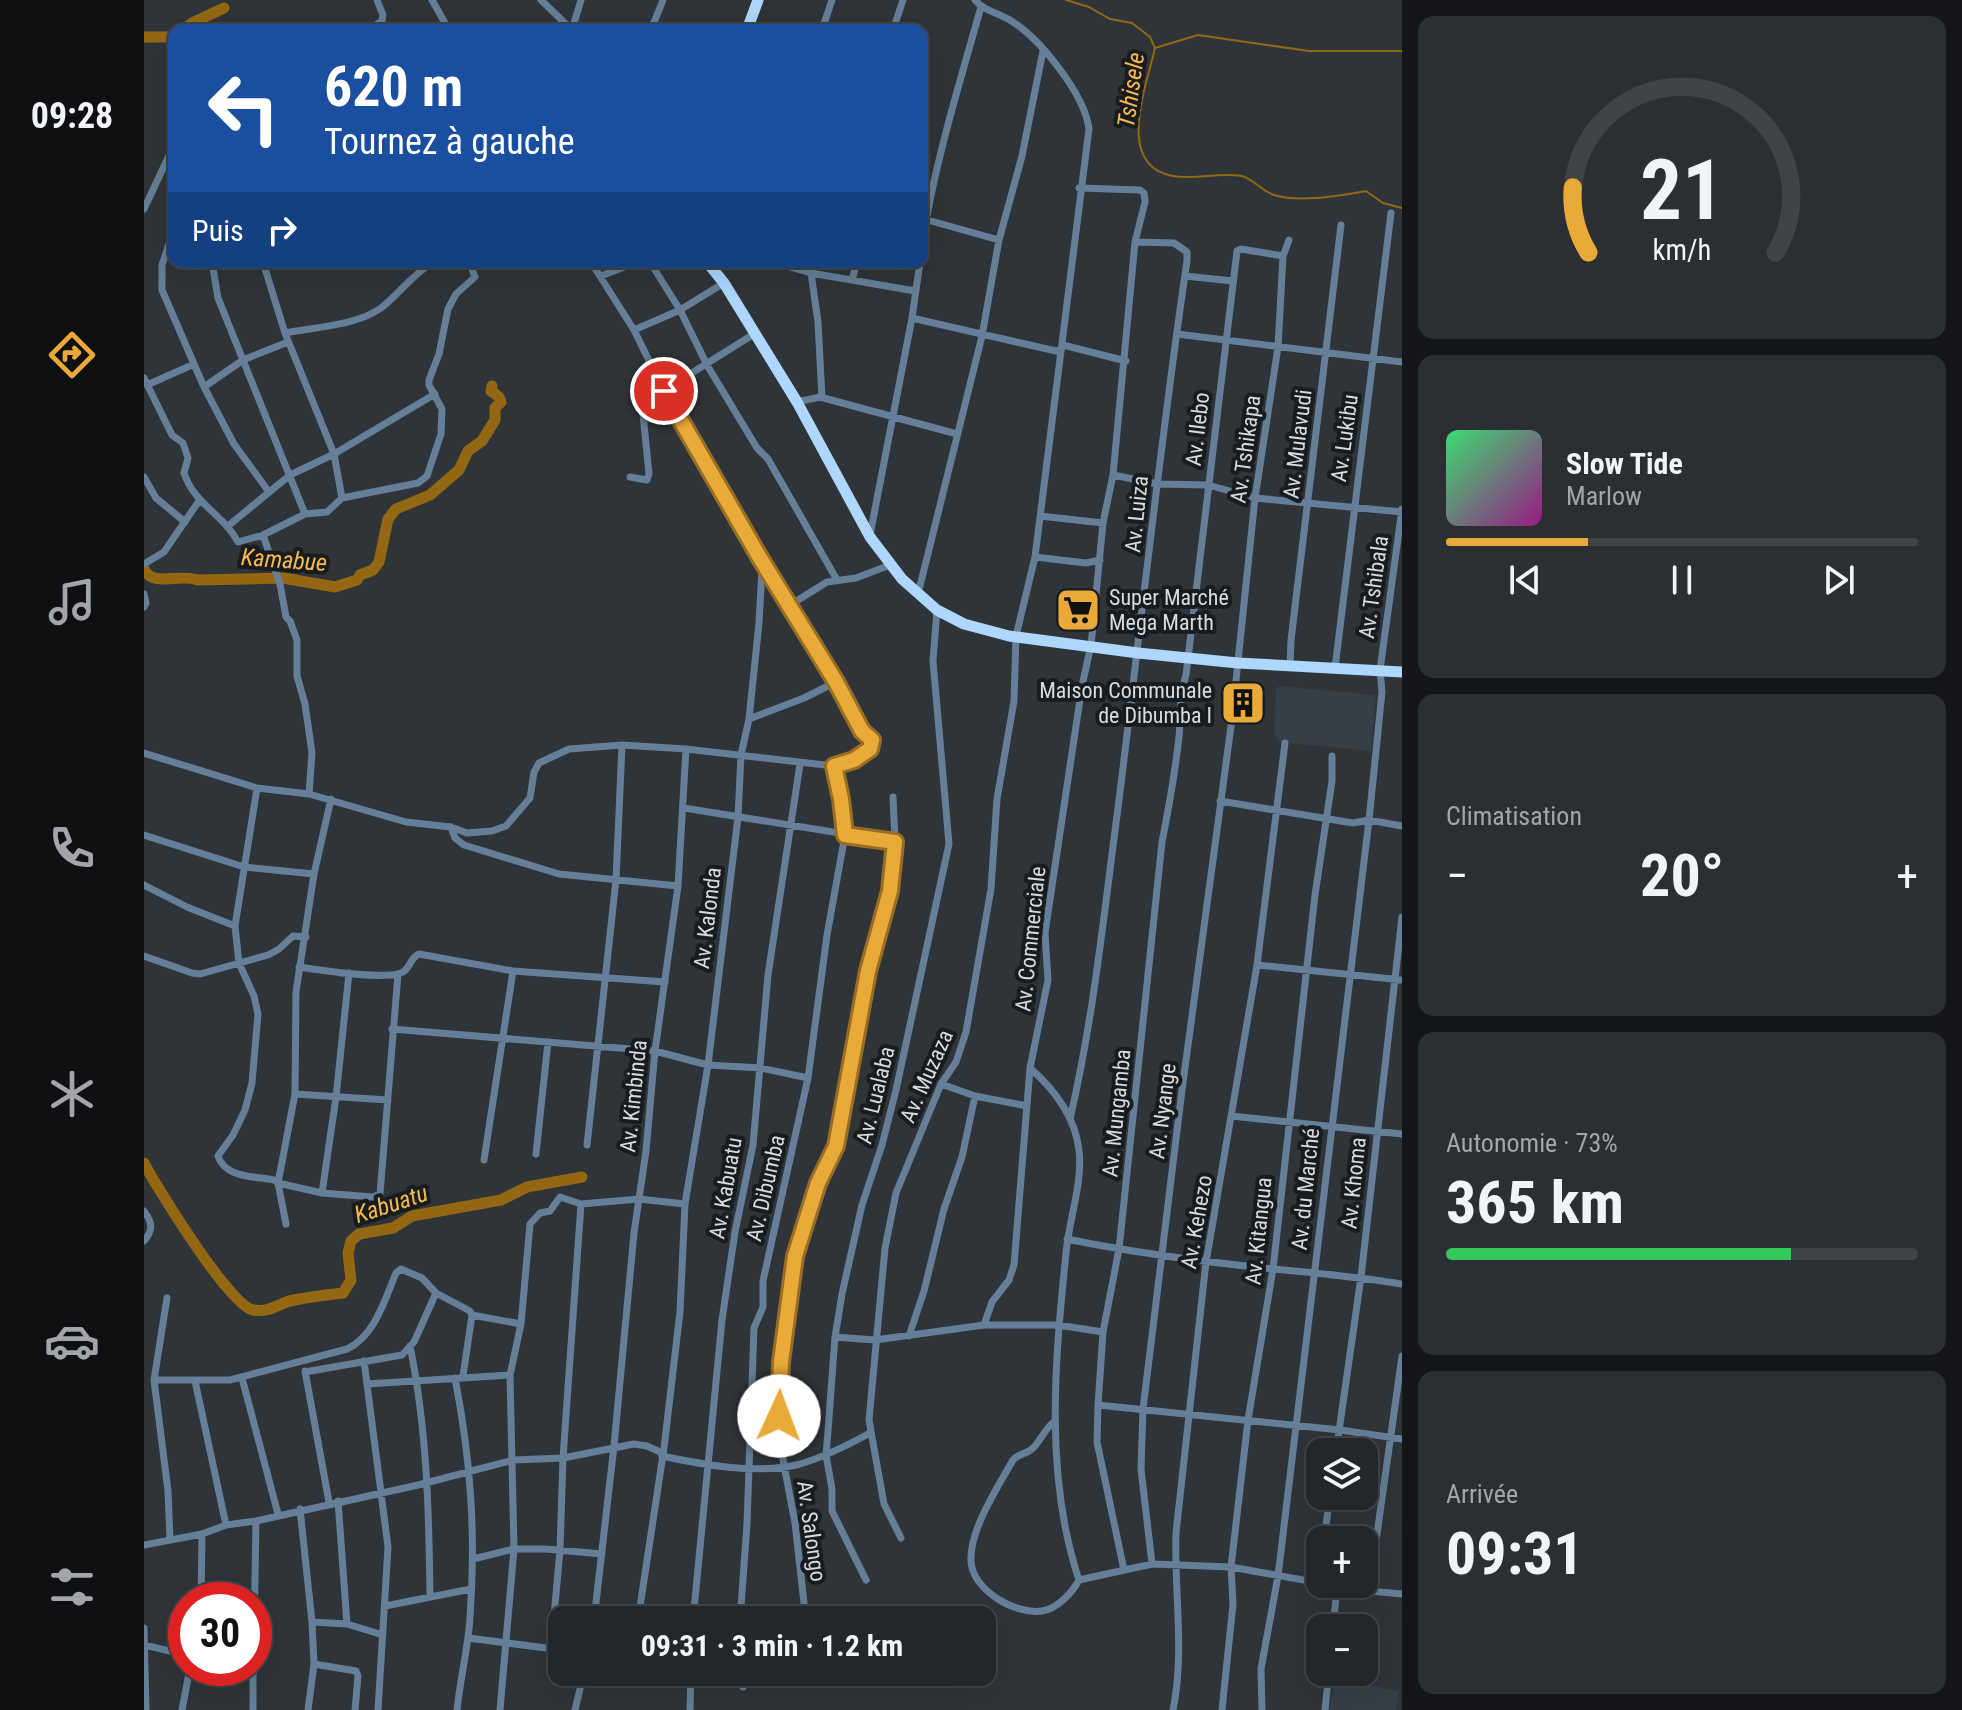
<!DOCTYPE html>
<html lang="fr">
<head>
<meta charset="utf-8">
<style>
  :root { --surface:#23272b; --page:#2b2f33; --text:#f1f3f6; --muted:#a3a5a9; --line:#404447; --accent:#eaaa39 }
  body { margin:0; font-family:"Roboto Condensed",sans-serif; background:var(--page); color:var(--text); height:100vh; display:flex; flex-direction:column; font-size:30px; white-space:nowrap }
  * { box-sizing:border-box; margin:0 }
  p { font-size:26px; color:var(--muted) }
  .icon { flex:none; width:44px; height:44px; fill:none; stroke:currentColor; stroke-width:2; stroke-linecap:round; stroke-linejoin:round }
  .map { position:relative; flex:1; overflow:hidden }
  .drawer { display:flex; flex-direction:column; gap:16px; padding:16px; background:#131518; width:560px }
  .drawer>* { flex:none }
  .banner { position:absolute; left:24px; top:24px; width:760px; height:244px; border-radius:16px; box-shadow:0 8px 32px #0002,0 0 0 2px var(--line); background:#1a4fa0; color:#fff; overflow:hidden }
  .tools { position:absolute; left:1162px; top:1438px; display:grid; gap:16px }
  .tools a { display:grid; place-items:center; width:72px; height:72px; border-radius:16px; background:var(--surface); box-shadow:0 8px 32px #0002,0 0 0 2px var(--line); font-size:40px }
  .speed { position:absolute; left:24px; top:1582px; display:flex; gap:16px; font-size:40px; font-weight:700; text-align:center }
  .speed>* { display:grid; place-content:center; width:104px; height:104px; border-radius:50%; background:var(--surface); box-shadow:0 8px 32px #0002,0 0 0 2px var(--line); line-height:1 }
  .speed .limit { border:12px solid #d22; background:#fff; color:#111 }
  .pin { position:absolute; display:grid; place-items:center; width:68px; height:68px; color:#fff; margin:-34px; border:4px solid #fff; border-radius:50%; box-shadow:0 2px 8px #0007 }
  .me { position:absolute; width:88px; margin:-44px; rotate:2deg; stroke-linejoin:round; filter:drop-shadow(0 0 6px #0008) }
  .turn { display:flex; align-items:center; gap:28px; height:168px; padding:0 24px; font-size:36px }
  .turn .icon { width:104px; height:104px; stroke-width:2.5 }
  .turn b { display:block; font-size:56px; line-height:68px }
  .then { display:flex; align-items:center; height:76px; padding:0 24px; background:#0003; gap:16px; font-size:30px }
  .big { font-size:60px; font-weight:700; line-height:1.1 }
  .drawer .widget { flex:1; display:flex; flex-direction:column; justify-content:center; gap:12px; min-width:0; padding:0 28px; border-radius:16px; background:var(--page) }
  .drawer .dial { align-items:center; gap:0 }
  .dial svg { height:208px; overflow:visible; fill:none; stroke:var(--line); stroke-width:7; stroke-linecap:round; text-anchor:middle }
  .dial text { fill:var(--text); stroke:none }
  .song { display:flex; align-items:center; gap:24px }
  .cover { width:96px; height:96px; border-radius:12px; background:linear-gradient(135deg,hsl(140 70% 55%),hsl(310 70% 35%)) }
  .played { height:8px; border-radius:4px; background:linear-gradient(90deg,var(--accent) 30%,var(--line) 30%) }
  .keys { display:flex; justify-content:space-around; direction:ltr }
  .heat { display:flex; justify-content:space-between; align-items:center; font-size:44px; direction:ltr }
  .charge { height:12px; border-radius:6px; background:linear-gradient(90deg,#34c759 73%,var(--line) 0) }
  .trip { position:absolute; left:404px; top:1606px; width:448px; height:80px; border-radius:16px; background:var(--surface); box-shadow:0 8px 32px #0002,0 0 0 2px var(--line); font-weight:700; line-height:80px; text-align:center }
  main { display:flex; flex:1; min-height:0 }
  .menu { display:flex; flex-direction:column; width:144px; justify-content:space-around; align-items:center; background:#0e1011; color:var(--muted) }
  .menu .icon { width:56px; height:56px }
  .menu .on { color:var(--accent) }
  .menu b { font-size:36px; color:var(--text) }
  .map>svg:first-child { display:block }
</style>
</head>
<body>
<main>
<nav class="menu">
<b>09:28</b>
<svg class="icon on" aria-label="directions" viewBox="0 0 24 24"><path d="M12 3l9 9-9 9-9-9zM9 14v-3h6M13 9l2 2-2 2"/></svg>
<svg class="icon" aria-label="music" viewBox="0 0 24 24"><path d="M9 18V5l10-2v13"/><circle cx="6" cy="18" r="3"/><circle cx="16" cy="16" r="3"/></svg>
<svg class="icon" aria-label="phone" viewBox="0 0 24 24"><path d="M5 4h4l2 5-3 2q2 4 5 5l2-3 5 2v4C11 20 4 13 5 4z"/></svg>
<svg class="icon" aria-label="climate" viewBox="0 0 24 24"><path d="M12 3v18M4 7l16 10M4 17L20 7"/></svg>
<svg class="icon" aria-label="car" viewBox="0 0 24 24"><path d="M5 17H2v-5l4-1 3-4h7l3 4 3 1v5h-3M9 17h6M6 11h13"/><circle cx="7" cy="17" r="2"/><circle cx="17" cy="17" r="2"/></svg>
<svg class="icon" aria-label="filters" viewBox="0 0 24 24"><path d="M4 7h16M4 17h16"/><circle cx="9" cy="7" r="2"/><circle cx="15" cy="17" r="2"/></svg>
</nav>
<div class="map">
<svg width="1258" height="1710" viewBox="0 0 1258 1710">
  <rect width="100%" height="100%" fill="#2f3439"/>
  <path fill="#353f48" d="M1135 686 1232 695 1227 751 1135 742 1130 734 1132 690Z
    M1191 1679 1255 1691 1252 1710H1185Z"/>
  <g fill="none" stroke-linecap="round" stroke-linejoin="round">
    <path stroke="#946813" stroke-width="2" d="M922 0 945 7 966 19 988 23 1006 37 1011 48C1003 85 970 166 1029 176 1051 180 1076 172 1098 176 1109 179 1118 191 1130 195 1155 203 1196 196 1222 191L1239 203 1258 208
      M1011 48 1054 35 1165 51H1258"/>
    <path stroke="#946813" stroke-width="11" d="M39 30 48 23 80 8
      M0 37H30
      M0 569C9 588 36 573 53 580L139 578 191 587 213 580 216 575 229 570 235 562 244 519 252 509 286 495 315 470 324 451 338 441 351 420V408L357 402 355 397 347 391 348 386
      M0 1163C13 1188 86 1306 109 1310 127 1313 134 1303 150 1300 166 1297 182 1295 199 1293L207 1280 204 1253 207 1241 215 1234 249 1228 268 1216 357 1200 383 1187 438 1177"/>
    <path stroke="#647f97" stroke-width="7" d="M288 0 305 30
      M397 0 428 30
      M430 28 463 30
      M224 30 238 21 239 15 233 0
      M428 30 437 0
      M507 30 519 0
      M678 30 688 0
      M749 30 759 0
      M0 209 30 145
      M780 219 855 240
      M30 229 18 265V290L60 387 90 444 125 492
      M778 245C790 165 815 85 837 7
      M68 262 74 298 161 514
      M119 262 141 333 190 454 198 498
      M447 262 490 330 520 391 607 541 618 569 615 623 605 719 597 755 594 817 564 1065 541 1204 536 1312 520 1448 494 1620
      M506 262 536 310 563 365 613 448 624 459 693 580
      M629 262 667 273 771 291
      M667 273 674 322 678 398
      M457 276 493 262
      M1041 276 1089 281
      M708 280 713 262
      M768 318 912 351 916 350 919 345 982 361
      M490 330 536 310 580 283
      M141 333C170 327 212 326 237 308 256 293 269 274 289 262
      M1033 334 1258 362
      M0 378 28 435 39 443 44 458 40 473C50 504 80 515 94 542L119 535 136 584 142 617 146 621 153 640V676L161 704 168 753 165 794
      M3 385 48 365
      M60 387 99 360 144 342
      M653 402 676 397 813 434
      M969 475 1013 484 1064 485 1111 498 1258 512
      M0 477 12 498 41 522
      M486 477 503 480 505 474 498 404 610 334
      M896 516 959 523
      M84 526 146 475 190 454 291 394
      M119 535 161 514 183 512 198 498 274 483 283 476 297 434 298 409 285 385V380L295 354 304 309 312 294 331 277 325 262
      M726 535 768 318 776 262
      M891 557 942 563 956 560
      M0 564 20 552 55 501
      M0 594 2 603 0 607
      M774 594 838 336 855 240 878 156 899 51
      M646 605 683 582 712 578 746 565
      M1146 667 1147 640 1197 225
      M1191 668 1247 213
      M605 719 660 698 692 682
      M0 753 113 788 165 794 262 822 307 827 323 833 348 831 362 826 386 798 390 772 395 763 425 749 478 745 542 749 690 766 710 760 726 749 728 740 718 731 692 682 619 563
      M113 788 91 926 95 963 110 996 114 1014 108 1083 101 1110 89 1135 74 1156C81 1178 110 1176 130 1180L134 1183 178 1193 229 1197 236 1194 254 974
      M1076 801 1209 823 1225 820 1258 826
      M540 808 751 842
      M307 827 311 838 320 845 415 874 534 886
      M0 835 100 867 170 874
      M0 885 43 907 91 926
      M0 956 48 973 56 974 124 955 135 949 149 936 162 937
      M1113 965 1258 980
      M155 967C176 970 242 981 259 972 267 967 266 958 275 954L369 971 521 982
      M248 1029 511 1051 564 1065 617 1068 664 1078
      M886 1068C910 1089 931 1117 935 1150 939 1183 925 1219 922 1253 911 1361 900 1475 935 1580 928 1593 913 1609 898 1611 871 1615 829 1590 827 1562 825 1530 854 1487 869 1460 875 1453 881 1455 888 1449 897 1441 900 1429 911 1421
      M797 1084 831 1096 883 1106
      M151 1094 244 1100
      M1087 1116 1258 1134
      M926 1119C950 1016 960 912 974 808 997 625 1016 443 1043 261V252L1030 243 991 242
      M443 1145 472 880 478 745
      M392 1154 404 1042
      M340 1160 369 971
      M178 1193 192 1097 205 973
      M0 1211C9 1223 9 1230 0 1241
      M142 1224 134 1183 151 1094 152 992 170 874 187 799
      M923 1239C991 1253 1061 1262 1130 1269 1173 1273 1215 1277 1258 1284
      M23 1298 10 1380 24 1491 26 1540
      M840 1325 848 1302 865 1280 870 1265 886 1068 904 980 901 933 938 686 947 645 959 523 969 475 991 242 1001 202 1000 193 996 190 935 188
      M765 1336 780 1291 800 1209 818 1157 831 1096
      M691 1337 731 1340 840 1325H914L959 1332
      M266 1346C283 1429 285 1512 286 1596
      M220 1361 244 1547 234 1710
      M161 1371 185 1502
      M161 1372 258 1355 270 1342 292 1293
      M319 1376 328 1315
      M98 1378 134 1514
      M311 1378C327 1461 332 1534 326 1618 324 1649 316 1679 313 1710
      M10 1380H86L203 1349C231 1336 241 1299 252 1273L257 1269 278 1278 292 1293 326 1311 328 1315 377 1324
      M51 1381 82 1525
      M223 1384 366 1375
      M954 1405 1196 1430 1258 1439
      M1192 1452 1217 1277 1258 917
      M194 1501 203 1624
      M156 1509 168 1622 170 1664 164 1710
      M757 1538 740 1504 725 1420 741 1248 752 1193 797 1084 812 1062 822 1032 847 889 853 799 870 701 872 636 891 557 945 129C941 95 897 40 869 22 856 13 841 12 831 0
      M1180 1540 1186 1496
      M0 1545 58 1534 82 1525 112 1521 274 1485 369 1460 419 1458 490 1444 503 1446 516 1452 518 1456C561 1465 613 1475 656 1464 681 1457 704 1445 726 1433
      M329 1559 370 1549H402L458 1554
      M1008 1564 997 1469 999 1409 1038 1090 1088 719 1111 498 1134 347 1139 256 1145 240
      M980 1570 953 1442 954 1405 959 1332 975 1249 1018 842C1025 807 1031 772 1035 737 1037 716 1035 695 1042 675L1093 251 1097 249 1139 256
      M722 1580 688 1511V1489L682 1455 684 1431 691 1337 698 1294 718 1205 738 1145 752 1090 805 844 789 661 793 610
      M935 1580 1008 1564 1087 1567 1176 1583
      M1174 1582 1176 1567
      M1180 1584 1193 1588 1258 1594
      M1225 1591 1258 1356
      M57 1600 58 1534
      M241 1606 327 1589
      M661 1612 651 1523 637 1449 635 1416 644 1299 651 1256 664 1209 692 1146 724 971 746 891 751 842 749 797
      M450 1620 470 1446 490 1233 502 1151 511 1051 534 886 542 749
      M549 1620 578 1320 591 1232 609 1145 624 975 656 764
      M596 1620 603 1524 610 1328 619 1307V1281L664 1078 683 935 701 835 690 766
      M168 1622 203 1624 239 1635
      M0 1628 2 1710
      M1189 1628 1193 1588
      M110 1637 112 1521
      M324 1638 418 1650
      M0 1645 42 1655
      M407 1649 416 1550 419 1458 437 1204
      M170 1664 212 1671 214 1676 211 1710
      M598 1672 599 1687
      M38 1710 46 1668
      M109 1710V1668
      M356 1710 370 1549 366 1375 377 1324 386 1224 396 1213 406 1211 416 1197 437 1204 495 1199 541 1204
      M431 1710 440 1672
      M546 1710 547 1672
      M1029 1710C1041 1652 1030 1592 1032 1533L1062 1262 1113 965 1141 743
      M1078 1710 1089 1604 1087 1567 1104 1420 1129 1269 1171 895 1188 781V756
      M1118 1710 1117 1669 1134 1576 1225 820 1238 692 1236 670 1258 509
      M1181 1710 1185 1672"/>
    <path stroke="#add7fc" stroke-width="11" d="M603 30 614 0
      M563 262 580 283 653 402 726 537 758 579 793 610 820 624 865 636 994 653 1094 663 1258 672"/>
  </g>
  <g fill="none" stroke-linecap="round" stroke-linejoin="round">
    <g stroke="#986e25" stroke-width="20">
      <path id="route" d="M520 391 616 558 692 682 718 731 728 740 726 749 710 760 690 766 697 799 701 835 751 842 746 891 724 971 692 1146 674 1183 651 1256 637 1362 635 1416"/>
    </g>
    <use href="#route" stroke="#eaaa39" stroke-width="14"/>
  </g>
  <defs>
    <g id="supermarket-square" transform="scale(2.3)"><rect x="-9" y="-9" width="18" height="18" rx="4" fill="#eaaa39" stroke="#191c1e"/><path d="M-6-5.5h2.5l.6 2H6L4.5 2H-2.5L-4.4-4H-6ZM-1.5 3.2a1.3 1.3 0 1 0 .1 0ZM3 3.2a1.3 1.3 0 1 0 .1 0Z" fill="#111"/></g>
    <g id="building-square" transform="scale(2.3)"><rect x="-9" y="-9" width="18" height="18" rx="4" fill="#eaaa39" stroke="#191c1e"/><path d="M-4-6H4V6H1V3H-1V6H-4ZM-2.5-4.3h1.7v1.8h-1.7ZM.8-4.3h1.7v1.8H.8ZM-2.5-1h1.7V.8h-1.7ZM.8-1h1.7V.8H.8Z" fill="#111"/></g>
  </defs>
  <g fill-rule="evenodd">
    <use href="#supermarket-square" x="934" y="610"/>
    <use href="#building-square" x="1099" y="703"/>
  </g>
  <g text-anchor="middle" stroke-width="8" stroke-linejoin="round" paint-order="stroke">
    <g font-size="22" fill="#d9dcdf" stroke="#191c1e">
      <text transform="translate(1053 429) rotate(-83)" y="8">Av. Ilebo</text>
      <text transform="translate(1200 438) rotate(-82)" y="8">Av. Lukibu</text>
      <text transform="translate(1153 444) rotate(-83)" y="8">Av. Mulavudi</text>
      <text transform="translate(1101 449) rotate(-82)" y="8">Av. Tshikapa</text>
      <text transform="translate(992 514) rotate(-84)" y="8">Av. Luiza</text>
      <text transform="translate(1229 587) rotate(-82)" y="8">Av. Tshibala</text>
      <text transform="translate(563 918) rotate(-83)" y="8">Av. Kalonda</text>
      <text transform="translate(886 939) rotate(-84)" y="8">Av. Commerciale</text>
      <text transform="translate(782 1076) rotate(-66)" y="8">Av. Muzaza</text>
      <text transform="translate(731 1095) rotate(-76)" y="8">Av. Lualaba</text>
      <text transform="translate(489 1096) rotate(-84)" y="8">Av. Kimbinda</text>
      <text transform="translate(1018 1111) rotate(-83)" y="8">Av. Nyange</text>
      <text transform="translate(972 1113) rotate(-84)" y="8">Av. Mungamba</text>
      <text transform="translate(1209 1183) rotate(-84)" y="8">Av. Khoma</text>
      <text transform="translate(581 1188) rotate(-80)" y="8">Av. Kabuatu</text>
      <text transform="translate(621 1188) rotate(-77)" y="8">Av. Dibumba</text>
      <text transform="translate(1161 1189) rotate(-84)" y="8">Av. du Marché</text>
      <text transform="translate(1052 1222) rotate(-80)" y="8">Av. Kehezo</text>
      <text transform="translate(1114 1231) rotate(-84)" y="8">Av. Kitangua</text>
      <text transform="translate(668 1531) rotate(82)" y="8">Av. Salongo</text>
    </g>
    <g font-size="22" fill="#d9dcdf" stroke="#191c1e" text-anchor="start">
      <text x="965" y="605">Super Marché<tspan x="965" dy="25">Mega Marth</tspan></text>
      <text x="1068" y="698" text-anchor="end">Maison Communale<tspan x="1068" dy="25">de Dibumba I</tspan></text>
    </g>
    <g font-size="24" font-style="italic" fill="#f7b951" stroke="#191c1e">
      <text transform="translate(987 90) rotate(-82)" y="8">Tshisele</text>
      <text transform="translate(140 560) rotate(4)" y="8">Kamabue</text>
      <text transform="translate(247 1204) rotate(-18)" y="8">Kabuatu</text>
    </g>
  </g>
</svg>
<div class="tools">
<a><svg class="icon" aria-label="layers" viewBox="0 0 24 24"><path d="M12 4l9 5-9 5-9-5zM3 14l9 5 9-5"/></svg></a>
<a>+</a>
<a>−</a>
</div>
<div class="speed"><div class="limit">30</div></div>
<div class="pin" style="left:520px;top:391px;background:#d93025"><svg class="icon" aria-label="arrive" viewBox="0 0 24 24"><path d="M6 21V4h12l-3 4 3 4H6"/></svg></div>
<svg class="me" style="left:635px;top:1416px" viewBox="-20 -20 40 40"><circle r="19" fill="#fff"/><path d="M0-13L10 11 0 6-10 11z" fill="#eaaa39"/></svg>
<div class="trip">09:31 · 3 min · 1.2 km</div>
<div class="banner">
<div class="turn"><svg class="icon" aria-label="left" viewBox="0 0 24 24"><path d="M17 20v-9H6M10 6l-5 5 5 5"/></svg><div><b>620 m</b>Tournez à gauche</div></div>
<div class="then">Puis<svg class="icon" aria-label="right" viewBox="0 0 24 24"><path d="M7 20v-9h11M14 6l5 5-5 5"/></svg></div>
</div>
</div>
<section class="drawer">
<div class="widget dial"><svg viewBox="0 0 100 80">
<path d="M14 69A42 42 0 1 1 86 69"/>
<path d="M14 69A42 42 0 0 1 8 44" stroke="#eaaa39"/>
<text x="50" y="56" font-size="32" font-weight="700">21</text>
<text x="50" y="72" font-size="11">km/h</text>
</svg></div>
<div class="widget">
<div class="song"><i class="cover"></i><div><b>Slow Tide</b><p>Marlow</p></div></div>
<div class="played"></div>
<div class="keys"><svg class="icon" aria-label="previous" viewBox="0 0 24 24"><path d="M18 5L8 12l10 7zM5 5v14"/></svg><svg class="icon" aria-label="pause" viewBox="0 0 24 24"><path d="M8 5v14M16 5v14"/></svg><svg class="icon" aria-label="next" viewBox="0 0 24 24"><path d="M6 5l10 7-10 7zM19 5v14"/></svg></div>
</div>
<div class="widget"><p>Climatisation</p>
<div class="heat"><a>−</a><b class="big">20°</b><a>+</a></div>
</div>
<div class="widget"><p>Autonomie · 73%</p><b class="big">365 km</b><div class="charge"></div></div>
<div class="widget"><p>Arrivée</p><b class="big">09:31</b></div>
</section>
</main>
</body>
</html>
